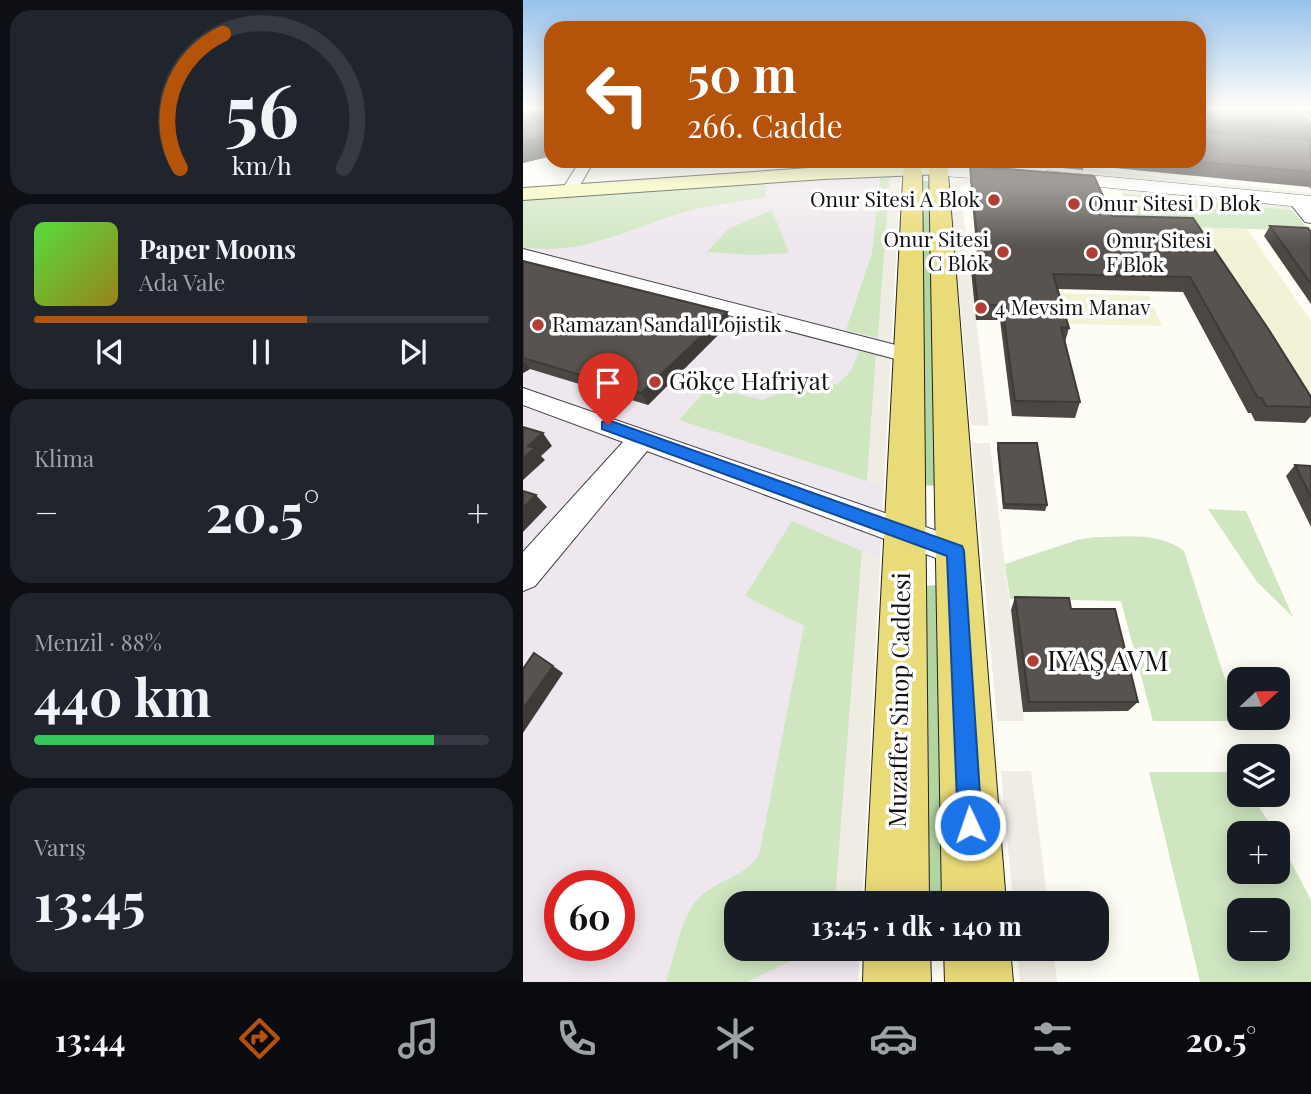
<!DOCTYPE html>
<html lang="tr">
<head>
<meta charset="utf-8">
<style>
  :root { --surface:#171b24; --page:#20242c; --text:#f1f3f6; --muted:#9ea1a6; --line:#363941; --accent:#b45309 }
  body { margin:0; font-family:"Playfair Display",serif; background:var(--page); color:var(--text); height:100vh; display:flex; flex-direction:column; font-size:26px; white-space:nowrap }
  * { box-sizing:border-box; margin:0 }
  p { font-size:23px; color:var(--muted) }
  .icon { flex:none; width:38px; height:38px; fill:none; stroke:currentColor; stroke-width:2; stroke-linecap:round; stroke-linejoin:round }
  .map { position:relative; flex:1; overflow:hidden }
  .side { display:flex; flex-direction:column; gap:10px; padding:10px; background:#0d0f14; width:523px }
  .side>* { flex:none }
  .banner { position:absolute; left:21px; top:21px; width:662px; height:147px; border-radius:21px; box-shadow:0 4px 18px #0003; background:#b45309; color:#fff; overflow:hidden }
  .needle { width:46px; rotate:68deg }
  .fabs { position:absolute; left:704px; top:667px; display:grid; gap:14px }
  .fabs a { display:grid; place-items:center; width:63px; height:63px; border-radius:14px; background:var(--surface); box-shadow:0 4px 18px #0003; font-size:35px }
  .speed { position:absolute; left:21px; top:870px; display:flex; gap:14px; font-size:35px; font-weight:700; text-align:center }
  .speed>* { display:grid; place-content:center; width:91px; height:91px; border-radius:50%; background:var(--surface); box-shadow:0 4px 18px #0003; line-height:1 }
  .speed .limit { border:10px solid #d22; background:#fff; color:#111 }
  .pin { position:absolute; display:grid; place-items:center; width:60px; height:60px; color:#fff; margin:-72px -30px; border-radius:50% 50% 50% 0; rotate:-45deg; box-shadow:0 0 7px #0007 }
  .pin .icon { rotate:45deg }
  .me { position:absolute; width:77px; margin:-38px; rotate:357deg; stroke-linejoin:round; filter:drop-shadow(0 0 5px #0008) }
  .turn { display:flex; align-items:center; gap:24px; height:147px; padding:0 28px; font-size:32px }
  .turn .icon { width:91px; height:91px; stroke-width:2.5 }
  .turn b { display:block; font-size:49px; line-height:60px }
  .big { font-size:52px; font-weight:700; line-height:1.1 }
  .side .card { flex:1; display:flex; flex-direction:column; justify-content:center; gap:10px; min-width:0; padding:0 24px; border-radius:21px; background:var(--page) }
  .side .dial { align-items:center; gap:0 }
  .dial svg { height:182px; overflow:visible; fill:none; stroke:var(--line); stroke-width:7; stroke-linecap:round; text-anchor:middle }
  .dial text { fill:var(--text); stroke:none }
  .song { display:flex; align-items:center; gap:21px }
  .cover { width:84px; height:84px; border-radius:10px; background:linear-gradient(135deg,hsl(110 70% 55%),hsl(50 70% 35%)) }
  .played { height:7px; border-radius:4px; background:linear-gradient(90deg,var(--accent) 60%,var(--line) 60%) }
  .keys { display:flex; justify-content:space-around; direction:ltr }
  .heat { display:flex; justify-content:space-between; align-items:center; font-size:38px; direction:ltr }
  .charge { height:10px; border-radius:5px; background:linear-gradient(90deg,#34c759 88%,var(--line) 0) }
  .trip { position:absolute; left:201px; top:891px; width:385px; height:70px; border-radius:21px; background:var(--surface); box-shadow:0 4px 18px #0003; font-weight:700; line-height:70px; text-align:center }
  .tab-bar { display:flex; height:112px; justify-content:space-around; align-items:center; background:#090b0e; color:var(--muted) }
  .tab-bar .icon { width:49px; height:49px }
  .tab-bar .on { color:var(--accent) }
  .tab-bar b { font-size:32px; color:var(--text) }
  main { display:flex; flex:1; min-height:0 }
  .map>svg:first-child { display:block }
</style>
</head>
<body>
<main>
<section class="side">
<div class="card dial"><svg viewBox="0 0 100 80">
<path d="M14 69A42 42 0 1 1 86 69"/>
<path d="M14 69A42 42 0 0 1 33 10" stroke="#b45309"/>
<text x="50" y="56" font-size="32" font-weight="700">56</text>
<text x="50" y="72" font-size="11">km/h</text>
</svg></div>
<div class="card">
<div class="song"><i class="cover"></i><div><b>Paper Moons</b><p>Ada Vale</p></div></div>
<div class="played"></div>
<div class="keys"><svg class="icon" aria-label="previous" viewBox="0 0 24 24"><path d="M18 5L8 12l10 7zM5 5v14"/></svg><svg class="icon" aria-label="pause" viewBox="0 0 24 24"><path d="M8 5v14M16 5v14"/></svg><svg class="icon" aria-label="next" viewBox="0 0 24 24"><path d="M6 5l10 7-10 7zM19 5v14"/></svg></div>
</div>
<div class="card"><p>Klima</p>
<div class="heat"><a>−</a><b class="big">20.5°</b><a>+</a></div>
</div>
<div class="card"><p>Menzil · 88%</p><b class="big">440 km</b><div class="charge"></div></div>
<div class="card"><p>Varış</p><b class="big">13:45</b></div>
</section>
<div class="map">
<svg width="788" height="982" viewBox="0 0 788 982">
  <rect width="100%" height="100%" fill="#fefdf5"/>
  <path fill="#eee7ee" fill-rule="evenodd" d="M357 175 377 177 339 903H214V948L337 949 335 982H0V199ZM37 886H96V945H37Z"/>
  <path fill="#f2f2d7" d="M674 227 724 229 788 321V408Z
    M535 293 626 296 639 326 544 324Z"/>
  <path fill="#d0e6c1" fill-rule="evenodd" d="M357 175H367L355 338 323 330 349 253Z
    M243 182V197C215 202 185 205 158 213 106 229 55 257 0 247V199Z
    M599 193 769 210 787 231 615 225Z
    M249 210 266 253 230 255 184 252 205 229Z
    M337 351 353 355 344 481 156 420 186 387 240 400 272 386 315 384 327 372Z
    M685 509 723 511 770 617 734 582Z
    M269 521 339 551 312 903H214V948L293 949 224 982H143C151 959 159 911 178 896 197 879 220 878 236 855L281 626 222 596Z
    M571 537C603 537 635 531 661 551L701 676 716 707V718H723L725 721H630L598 601 487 599 482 564 554 540Z
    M626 772H714L716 794 728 795 753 833H716V872H754V835L788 900V982H677ZM716 910H754V948H716Z"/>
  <path fill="#b3d5a2" d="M398 181H406L413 486 398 485Z
    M416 585 426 903H401L398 586Z"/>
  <path fill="#efede3" d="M445 161H493L788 193V197Z
    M367 175 377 177 368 342 355 338Z
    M461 176 577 188 579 191 463 180 437 186 466 426 448 425 426 183Z
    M597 189 766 206 769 210 599 193Z
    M353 355 367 359 360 487 344 481Z
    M449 443H467L501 721H474Z
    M339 551 357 558 339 903H312Z
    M478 771H508L525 903H490Z
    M494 949H530L534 982H497Z"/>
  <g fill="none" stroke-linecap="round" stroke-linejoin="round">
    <g stroke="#444" stroke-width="2">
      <path id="minor" d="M57 161H71L52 194H40L38 191Z
        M773 196 779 198 788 207V223L782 222 765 201Z
        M0 249 392 350 396 355 392 360 384 362 0 261Z
        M0 388 443 541 448 551 443 561 432 565 124 451 12 586 0 591V552L100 442 0 405Z"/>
    </g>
    <g stroke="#444" stroke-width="1">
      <path id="tertiary" d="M406 161H442L484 168 486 172C479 181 413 179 405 170L408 166Z
        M524 171 788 196V208L517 181 515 177Z"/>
    </g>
    <g stroke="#333" stroke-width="2">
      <path id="secondary" d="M414 164 424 170 421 174 301 179 0 200V188L301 167Z"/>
    </g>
    <g stroke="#222" stroke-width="2">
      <path id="primary" d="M381 161H399L406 903H342Z
        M406 161H424L483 903H419Z
        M341 948H407L408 982H340Z
        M421 948H487L490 982H422Z"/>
    </g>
    <use href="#minor" fill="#fff" fill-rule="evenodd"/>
    <use href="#tertiary" fill="#fff" fill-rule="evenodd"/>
    <use href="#secondary" fill="#f7f7b7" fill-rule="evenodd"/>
    <use href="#primary" fill="#eadb79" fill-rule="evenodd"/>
  </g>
  <path fill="#4c4743" d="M0 109H28V122L19 123 28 128V156L0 163Z
    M676 109 788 123V189L786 187 561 165 560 170 468 161H676Z
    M779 109H788V119Z
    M98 161H158L157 163 101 167Z
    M191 161H231L191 164Z
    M447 166 589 216 670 218 788 397V416L782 423 732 421 728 413H725L660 292 534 289 546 328 542 342 557 402 552 418 489 416 477 320H453L448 271 449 256H454L447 180Z
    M747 226 788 232V304L741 236Z
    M0 261 204 312 207 323 125 405 7 369 0 373Z
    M475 443 524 505 522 511 480 509 474 448Z
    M772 465 788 466V527L763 476Z
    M492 597 548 609 615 702 605 711 500 712 488 610Z"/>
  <path fill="#3e3a37" d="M28 135V156L0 163V142Z
    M204 312 207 323 125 405 118 393Z
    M0 360 7 369 0 373Z
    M20 433 29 446 18 456 22 460 0 480V458L5 446Z
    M13 495 24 507 0 532V508Z
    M30 666 40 673 0 733V709Z"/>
  <path fill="#58534e" stroke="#3e3a37" stroke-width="2" d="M676 109H776L788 123V127L679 120 681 132 788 140V172L667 161H676Z
    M0 113 28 128V135L0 142Z
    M447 166 571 176 589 216 670 218 746 330 788 397V407L743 406 739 398H735L667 277 530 274 546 328 538 327 557 402 492 401 479 305H455L449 256H456Z
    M747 226 785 228 788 232V284Z
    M0 261 204 312 118 393 0 358Z
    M0 427 20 433 5 446 12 448 0 458Z
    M475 443H514L524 505 481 504Z
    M772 465 788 466V497Z
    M0 491 13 495 0 508Z
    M492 597 546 598 548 609H592L615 702H506Z
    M11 653 30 666 0 709V669Z"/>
  <linearGradient id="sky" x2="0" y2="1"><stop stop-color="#97c2ec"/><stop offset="0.44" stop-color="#fffefa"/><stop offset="1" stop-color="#fffefa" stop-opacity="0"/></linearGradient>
  <rect width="788" height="246" fill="url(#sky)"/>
  <path fill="#1a73e8" stroke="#114b97" stroke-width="2" d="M85 420 439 546 441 551 459 825 456 833 447 837 439 833 435 825 424 556 79 429V422Z"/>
  <g fill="#b33e36" stroke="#fff" stroke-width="2.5">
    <circle cx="471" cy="200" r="7"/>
    <circle cx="551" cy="204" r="7"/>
    <circle cx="480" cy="252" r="7"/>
    <circle cx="569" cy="253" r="7"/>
    <circle cx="458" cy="308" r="7"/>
    <circle cx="15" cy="325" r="7"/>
    <circle cx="132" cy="382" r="7"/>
    <circle cx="510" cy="661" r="7"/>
  </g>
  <g text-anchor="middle" stroke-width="7" stroke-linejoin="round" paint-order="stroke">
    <g font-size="21" fill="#111" stroke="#fff" text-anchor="start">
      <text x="457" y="207" text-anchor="end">Onur Sitesi A Blok</text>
      <text x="565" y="211">Onur Sitesi D Blok</text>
      <text x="466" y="247" text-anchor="end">Onur Sitesi<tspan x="466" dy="24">C Blok</tspan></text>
      <text x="583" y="248">Onur Sitesi<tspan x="583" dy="24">F Blok</tspan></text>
      <text x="472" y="315">4 Mevsim Manav</text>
      <text x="29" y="332">Ramazan Sandal Lojistik</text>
    </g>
    <g font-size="24" fill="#111" stroke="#fff" text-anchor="start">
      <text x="146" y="390">Gökçe Hafriyat</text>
    </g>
    <g font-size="24" fill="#111" stroke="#fff">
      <text transform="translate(377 700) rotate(-89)" y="8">Muzaffer Sinop Caddesi</text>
    </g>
    <g font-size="28" fill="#111" stroke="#fff" text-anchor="start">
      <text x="524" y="671">IYAŞ AVM</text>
    </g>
  </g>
</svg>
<div class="fabs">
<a><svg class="needle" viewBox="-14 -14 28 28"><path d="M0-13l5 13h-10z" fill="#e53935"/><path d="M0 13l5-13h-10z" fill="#9ea1a6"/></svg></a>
<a><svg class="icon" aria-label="layers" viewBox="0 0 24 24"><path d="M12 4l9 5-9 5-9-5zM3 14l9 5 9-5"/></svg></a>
<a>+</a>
<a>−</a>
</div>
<div class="speed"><div class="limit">60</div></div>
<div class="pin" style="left:85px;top:425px;background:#d93025"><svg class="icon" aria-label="arrive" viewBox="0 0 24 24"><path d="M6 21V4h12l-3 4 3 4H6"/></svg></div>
<svg class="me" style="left:447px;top:825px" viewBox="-20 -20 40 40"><circle r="17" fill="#1a73e8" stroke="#fff" stroke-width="3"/><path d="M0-11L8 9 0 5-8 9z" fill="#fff"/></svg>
<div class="trip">13:45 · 1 dk · 140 m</div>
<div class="banner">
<div class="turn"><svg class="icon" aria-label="left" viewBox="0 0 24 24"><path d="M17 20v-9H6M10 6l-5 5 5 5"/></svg><div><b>50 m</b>266. Cadde</div></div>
</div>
</div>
</main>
<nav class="tab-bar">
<b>13:44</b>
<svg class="icon on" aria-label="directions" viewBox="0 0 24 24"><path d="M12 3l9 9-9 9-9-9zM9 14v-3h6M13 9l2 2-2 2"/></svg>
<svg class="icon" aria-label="music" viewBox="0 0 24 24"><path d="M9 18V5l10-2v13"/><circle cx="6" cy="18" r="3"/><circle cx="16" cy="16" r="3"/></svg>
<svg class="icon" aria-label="phone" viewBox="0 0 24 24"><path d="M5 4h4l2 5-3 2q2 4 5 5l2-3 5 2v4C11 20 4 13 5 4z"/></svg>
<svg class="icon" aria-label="climate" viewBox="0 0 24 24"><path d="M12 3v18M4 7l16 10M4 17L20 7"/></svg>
<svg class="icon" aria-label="car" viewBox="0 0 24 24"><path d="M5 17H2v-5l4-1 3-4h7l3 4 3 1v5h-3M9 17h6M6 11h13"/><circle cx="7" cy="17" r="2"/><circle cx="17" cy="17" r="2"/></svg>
<svg class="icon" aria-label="filters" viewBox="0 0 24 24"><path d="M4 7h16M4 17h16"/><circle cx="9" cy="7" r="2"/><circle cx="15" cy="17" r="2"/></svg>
<b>20.5°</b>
</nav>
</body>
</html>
